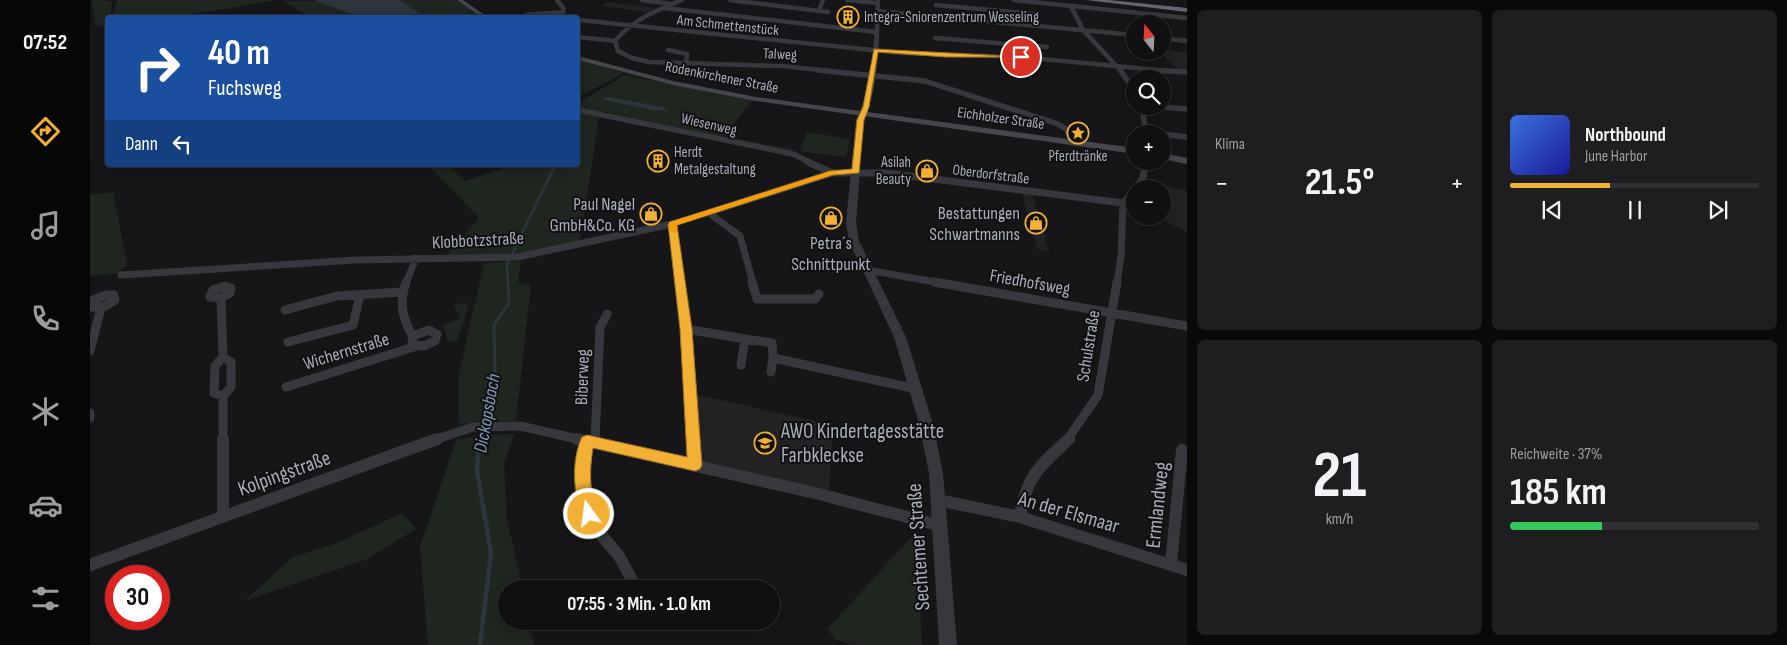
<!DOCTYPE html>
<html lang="de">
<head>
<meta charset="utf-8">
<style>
  :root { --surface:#101012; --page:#1e1e20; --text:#f1f3f6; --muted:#9c9d9f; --line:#303032; --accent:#f2b134 }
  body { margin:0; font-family:"Sofia Sans Condensed",sans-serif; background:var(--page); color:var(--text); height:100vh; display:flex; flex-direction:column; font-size:19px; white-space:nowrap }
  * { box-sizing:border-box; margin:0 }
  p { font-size:16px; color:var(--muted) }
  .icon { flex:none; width:28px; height:28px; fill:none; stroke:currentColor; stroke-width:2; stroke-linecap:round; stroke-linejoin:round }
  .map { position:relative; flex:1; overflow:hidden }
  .panel { display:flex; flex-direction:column; gap:10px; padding:10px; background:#09090a; width:600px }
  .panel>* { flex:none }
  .guide { position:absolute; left:15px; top:15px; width:475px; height:152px; border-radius:5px; box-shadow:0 2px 12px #0003,0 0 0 1px var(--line); background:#1a4fa0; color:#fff; overflow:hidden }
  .needle { width:32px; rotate:342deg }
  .tools { position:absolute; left:1036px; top:15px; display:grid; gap:10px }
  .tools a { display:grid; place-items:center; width:45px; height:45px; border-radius:50%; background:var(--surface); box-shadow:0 2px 12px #0003,0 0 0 1px var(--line); font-size:25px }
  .speed { position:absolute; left:15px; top:565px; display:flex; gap:10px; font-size:25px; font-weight:700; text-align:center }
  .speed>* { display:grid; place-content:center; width:65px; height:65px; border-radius:50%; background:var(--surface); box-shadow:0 2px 12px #0003,0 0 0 1px var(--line); line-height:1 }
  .speed .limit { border:8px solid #d22; background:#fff; color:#111 }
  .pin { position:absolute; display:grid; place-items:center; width:42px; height:42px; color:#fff; margin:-21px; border:2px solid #fff; border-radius:50%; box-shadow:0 1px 5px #0007 }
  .me { position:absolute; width:55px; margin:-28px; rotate:346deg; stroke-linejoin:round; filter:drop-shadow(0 0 4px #0008) }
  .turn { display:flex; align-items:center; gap:18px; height:105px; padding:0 20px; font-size:22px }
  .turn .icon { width:65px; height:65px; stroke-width:2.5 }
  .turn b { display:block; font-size:35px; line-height:42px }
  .then { display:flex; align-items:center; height:48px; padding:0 20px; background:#0003; gap:10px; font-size:19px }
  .big { font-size:38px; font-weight:700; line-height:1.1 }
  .panel .card { flex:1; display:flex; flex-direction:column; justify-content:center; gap:8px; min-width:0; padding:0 18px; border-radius:8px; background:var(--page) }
  .panel .dial { align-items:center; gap:0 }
  .dial b { font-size:65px; line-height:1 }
  .song { display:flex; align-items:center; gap:15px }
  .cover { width:60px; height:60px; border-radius:8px; background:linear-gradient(135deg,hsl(220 70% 55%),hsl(240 70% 35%)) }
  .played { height:5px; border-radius:2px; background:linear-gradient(90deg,var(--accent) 40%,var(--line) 40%) }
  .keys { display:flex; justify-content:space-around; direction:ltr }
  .heat { display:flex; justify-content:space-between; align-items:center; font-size:28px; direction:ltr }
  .charge { height:8px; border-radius:4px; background:linear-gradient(90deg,#34c759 37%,var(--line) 0) }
  .panel .tiles { flex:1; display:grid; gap:10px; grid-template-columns:repeat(2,1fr) }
  .trip { position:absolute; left:408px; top:580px; width:282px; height:50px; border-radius:25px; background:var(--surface); box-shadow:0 2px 12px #0003,0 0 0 1px var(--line); font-weight:700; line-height:50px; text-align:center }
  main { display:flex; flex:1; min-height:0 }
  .menu { display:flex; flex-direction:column; width:90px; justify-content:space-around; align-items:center; background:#060607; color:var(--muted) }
  .menu .icon { width:35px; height:35px }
  .menu .active { color:var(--accent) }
  .menu b { font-size:22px; color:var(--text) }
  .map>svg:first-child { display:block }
</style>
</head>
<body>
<main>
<nav class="menu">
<b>07:52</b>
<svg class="icon active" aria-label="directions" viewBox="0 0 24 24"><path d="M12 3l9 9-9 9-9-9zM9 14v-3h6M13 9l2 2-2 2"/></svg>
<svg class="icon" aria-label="music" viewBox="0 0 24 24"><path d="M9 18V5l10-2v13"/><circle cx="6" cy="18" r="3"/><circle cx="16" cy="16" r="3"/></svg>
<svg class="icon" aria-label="phone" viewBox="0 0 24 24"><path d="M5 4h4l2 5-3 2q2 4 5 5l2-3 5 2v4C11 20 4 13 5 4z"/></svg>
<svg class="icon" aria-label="climate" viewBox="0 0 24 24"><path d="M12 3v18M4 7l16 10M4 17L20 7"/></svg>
<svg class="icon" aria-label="car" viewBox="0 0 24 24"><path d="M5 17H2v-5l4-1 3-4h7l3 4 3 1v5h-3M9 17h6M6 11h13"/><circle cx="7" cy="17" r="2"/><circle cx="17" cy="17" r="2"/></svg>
<svg class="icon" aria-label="filters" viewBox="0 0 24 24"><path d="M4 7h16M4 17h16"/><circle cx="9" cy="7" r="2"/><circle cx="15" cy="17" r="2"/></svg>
</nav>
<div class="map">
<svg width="1097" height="645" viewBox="0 0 1097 645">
  <rect width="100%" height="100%" fill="#161618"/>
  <path fill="#222225" d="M518 2 565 8 557 12 512 6Z
    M1073 50 1097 52V71L1089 70 1068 51Z
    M1062 182 1097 191V232L1064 216H1072V189H1057Z
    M932 193 942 194 959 251 947 249Z
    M604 394 743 425 739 491 610 461Z"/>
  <path fill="#1e261f" d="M2 0 22 1 21 14 15 27 5 25Z
    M27 0H188L86 17H22Z
    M366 0 394 17H220L193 1Z
    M488 60H489L534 73 488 97Z
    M535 75 663 100 634 136 710 151 717 132 760 139 756 157 675 147 510 111 490 242 431 254 357 255 389 218 338 165H359L375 181 425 165H488V103Z
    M23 192 37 264 28 273 0 276V195Z
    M431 261 428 282 441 285 426 421H392L369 425 368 378 394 263Z
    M379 303 368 340 358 342 353 325 370 318 364 304Z
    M424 434 414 464 417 519 433 589H416V621H439L444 645H338L330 547 366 440 390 435Z
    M312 513 326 529 275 560 154 601 203 557 244 544Z
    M826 532 832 645H765L746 640 737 629Z"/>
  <path fill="#2c353c" d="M224 0H310L334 17H269Z
    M519 97 572 107 579 111 562 110 515 100 514 98Z"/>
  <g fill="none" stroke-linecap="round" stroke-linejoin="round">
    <path stroke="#2c353c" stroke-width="2.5" d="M418 283 417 265 465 165"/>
    <path stroke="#2c353c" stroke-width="3" d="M389 440 392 421 405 380 404 325 419 303 418 282"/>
    <path stroke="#2c353c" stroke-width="4.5" d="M389 439 387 471 401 553 390 645"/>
    <path stroke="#37383d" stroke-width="4.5" d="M552 0 581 4
      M592 0C567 10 542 20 525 41L528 51 542 58 559 62 692 66 739 71
      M640 0 738 12
      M757 0 787 3
      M924 0 1097 18
      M846 5 945 14
      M981 6 993 30 1031 71
      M574 8 786 32
      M729 11 733 0
      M787 11 1045 35
      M436 15 473 12 474 9 467 0
      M489 20 812 53 931 57 1078 71
      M488 37 525 41
      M845 38 957 47
      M1072 38 1097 41
      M578 50 597 54 596 63"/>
    <path stroke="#37383d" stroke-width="5.5" d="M727 70 835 81 968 124 976 129 982 141
      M1030 70 1045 91
      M1057 70 1097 72
      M1052 106 1056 134
      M1061 106 1097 109
      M488 110 703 154 721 163
      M1056 133 1066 134
      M1072 134 1097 137"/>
    <path stroke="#37383d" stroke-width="7" d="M718 162 742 173
      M1046 189 1053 178 1056 162
      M619 213 650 236 663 283
      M582 224 590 283
      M777 270 851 283
      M31 275 266 260 428 257 582 224 742 173H796L1033 203
      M316 283 326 258
      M1027 283 1031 256 1033 203 1045 190"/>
    <path stroke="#37383d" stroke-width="9" d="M316 282C309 303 312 318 323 337
      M590 282 596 329 603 440
      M662 282 667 299H725L729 294
      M844 282 1097 326
      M135 286 141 288 140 293 131 298 120 297 123 290Z
      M16 295H24L25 300 14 307H1L4 300Z
      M131 298 133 357 125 366 124 393 133 396
      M195 310 247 296 311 292
      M596 329 655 339 651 365
      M339 330 347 334 345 341 334 346 324 345 322 340 325 335Z
      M655 339 682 343 683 358 827 389
      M198 342 263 325 270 295
      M0 351 11 308
      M133 357 141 362V387L133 396V440
      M681 372 683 358
      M196 387 327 346
      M0 413V418
      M344 440 383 427 430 426 492 440
      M505 440 510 328 517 314
      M977 440 1008 395 1027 282"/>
    <path stroke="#37383d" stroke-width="12" d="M133 439V516
      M487 439 725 493 848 525
      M603 439 605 465
      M497 441 493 475 497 509 507 530 529 556 542 580
      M505 442V439
      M848 500 930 517 1097 570
      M930 517C936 477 950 465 979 439
      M1081 564 1092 450
      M0 565 347 439"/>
    <path fill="#37383d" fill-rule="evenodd" d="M786 0H790C789 39 790 84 774 120L766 223 769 241 816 337 843 424 853 473 867 645H849L839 473 829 424 804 337 759 241 756 223 766 120C784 84 784 39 786 0Z"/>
    <path fill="#45474d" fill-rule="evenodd" d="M367 0H373L399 18H393Z
      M488 56 583 81 666 97 1045 148V154L666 101 583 85 488 60Z
      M1072 153 1097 158V164L1072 159Z"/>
    <path fill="#63666e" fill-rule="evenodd" d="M996 0H1019L1097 8V12Z"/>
  </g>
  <path fill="#f2b134" stroke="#9d7322" d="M784 49 934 57H856L788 52 779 107 774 120 769 173 743 175 587 225 602 329 612 465 610 469 605 471 503 448C499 472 500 490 506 514L504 519 499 521 493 519C483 495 481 460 492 437L497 435 597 457 590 329 578 224 740 171 762 169 767 120 773 107Z"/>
  <path fill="#f59e0b" d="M742 171 749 172 587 225V233L579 231V222Z"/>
  <defs>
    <g id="building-ring" transform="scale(1.125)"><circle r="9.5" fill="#111113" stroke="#f2b134" stroke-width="1.5"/><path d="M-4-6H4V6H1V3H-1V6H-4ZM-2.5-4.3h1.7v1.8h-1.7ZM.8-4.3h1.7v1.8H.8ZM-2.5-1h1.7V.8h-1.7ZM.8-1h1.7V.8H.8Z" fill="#f2b134"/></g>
    <g id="sight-ring" transform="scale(1.125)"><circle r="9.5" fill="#111113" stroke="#f2b134" stroke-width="1.5"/><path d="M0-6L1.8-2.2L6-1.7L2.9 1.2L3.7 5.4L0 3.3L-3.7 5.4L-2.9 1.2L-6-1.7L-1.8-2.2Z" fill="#f2b134"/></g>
    <g id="shop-ring" transform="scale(1.125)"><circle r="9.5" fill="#111113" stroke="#f2b134" stroke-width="1.5"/><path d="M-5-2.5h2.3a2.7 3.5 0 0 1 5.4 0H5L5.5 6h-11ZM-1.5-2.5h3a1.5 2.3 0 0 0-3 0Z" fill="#f2b134"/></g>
    <g id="school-ring" transform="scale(1.125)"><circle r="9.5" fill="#111113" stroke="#f2b134" stroke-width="1.5"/><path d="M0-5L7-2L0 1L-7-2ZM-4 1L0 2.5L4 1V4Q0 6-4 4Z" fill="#f2b134"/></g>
  </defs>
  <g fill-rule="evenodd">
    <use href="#building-ring" x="758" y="17"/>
    <use href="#sight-ring" x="988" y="133"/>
    <use href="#building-ring" x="568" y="161"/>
    <use href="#shop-ring" x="837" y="171"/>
    <use href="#shop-ring" x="561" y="214"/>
    <use href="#shop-ring" x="741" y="218"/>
    <use href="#shop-ring" x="946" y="223"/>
    <use href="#school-ring" x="675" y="443"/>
  </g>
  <g text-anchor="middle" stroke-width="4" stroke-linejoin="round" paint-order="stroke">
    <g font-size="15" fill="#a8adb8" stroke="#111113" text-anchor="start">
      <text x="774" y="22">Integra-Sniorenzentrum Wesseling</text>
      <text x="584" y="157">Herdt<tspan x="584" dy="17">Metalgestaltung</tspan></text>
      <text x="988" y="161" text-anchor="middle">Pferdtränke</text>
      <text x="821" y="167" text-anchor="end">Asilah<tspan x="821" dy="17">Beauty</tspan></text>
    </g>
    <g font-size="15" fill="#a8adb8" stroke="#111113">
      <text transform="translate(638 25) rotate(6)" y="5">Am Schmettenstück</text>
      <text transform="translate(690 54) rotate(3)" y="5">Talweg</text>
      <text transform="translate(632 77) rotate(11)" y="5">Rodenkirchener Straße</text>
      <text transform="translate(911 118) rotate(8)" y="5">Eichholzer Straße</text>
      <text transform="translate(619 124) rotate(13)" y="5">Wiesenweg</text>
      <text transform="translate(901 174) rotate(7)" y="5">Oberdorfstraße</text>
    </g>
    <g font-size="18" fill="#a8adb8" stroke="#111113" text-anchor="end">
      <text x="545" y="210">Paul Nagel<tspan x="545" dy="21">GmbH&amp;Co. KG</tspan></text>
      <text x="930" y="219">Bestattungen<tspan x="930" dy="21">Schwartmanns</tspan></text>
      <text x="741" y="249" text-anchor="middle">Petra´s<tspan x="741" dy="21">Schnittpunkt</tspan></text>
    </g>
    <g font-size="18" fill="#a8adb8" stroke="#111113">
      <text transform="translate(388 240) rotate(-3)" y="6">Klobbotzstraße</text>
      <text transform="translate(940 282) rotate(10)" y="6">Friedhofsweg</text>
      <text transform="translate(998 346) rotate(-81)" y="6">Schulstraße</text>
      <text transform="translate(256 351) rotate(-17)" y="6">Wichernstraße</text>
      <text transform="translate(492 377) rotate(-88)" y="6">Biberweg</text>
    </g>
    <g font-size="19" font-style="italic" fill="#7f9bb3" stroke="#111113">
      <text transform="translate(396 413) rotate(-80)" y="7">Dickopsbach</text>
    </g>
    <g font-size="21" fill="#a8adb8" stroke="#111113" text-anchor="start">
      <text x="691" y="438">AWO Kindertagesstätte<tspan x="691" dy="24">Farbkleckse</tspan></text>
    </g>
    <g font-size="21" fill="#a8adb8" stroke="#111113">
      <text transform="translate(194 473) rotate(-20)" y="7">Kolpingstraße</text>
      <text transform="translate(1067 505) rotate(-84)" y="7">Ermlandweg</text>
      <text transform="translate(979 512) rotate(16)" y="7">An der Elsmaar</text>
      <text transform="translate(828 547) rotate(-94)" y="7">Sechtemer Straße</text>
    </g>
  </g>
</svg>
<div class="tools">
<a><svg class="needle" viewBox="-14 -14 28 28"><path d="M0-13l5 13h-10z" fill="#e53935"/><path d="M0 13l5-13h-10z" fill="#9c9d9f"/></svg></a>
<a><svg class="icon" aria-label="search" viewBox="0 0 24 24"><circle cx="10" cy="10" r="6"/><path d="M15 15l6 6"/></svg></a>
<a>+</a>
<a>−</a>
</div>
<div class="speed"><div class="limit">30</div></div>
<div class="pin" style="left:931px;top:57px;background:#d93025"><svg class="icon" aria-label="arrive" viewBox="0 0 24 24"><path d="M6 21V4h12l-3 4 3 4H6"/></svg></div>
<svg class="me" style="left:499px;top:514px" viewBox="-20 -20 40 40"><circle r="17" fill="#f2b134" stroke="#fff" stroke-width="3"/><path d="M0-11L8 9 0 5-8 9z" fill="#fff"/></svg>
<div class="trip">07:55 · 3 Min. · 1.0 km</div>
<div class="guide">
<div class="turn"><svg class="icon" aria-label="right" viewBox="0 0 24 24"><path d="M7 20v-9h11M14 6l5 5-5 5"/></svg><div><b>40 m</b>Fuchsweg</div></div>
<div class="then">Dann<svg class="icon" aria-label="left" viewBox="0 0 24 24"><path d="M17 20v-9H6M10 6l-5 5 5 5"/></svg></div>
</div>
</div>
<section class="panel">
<div class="tiles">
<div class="card"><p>Klima</p>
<div class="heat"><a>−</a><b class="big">21.5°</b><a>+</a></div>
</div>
<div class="card">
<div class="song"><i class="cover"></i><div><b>Northbound</b><p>June Harbor</p></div></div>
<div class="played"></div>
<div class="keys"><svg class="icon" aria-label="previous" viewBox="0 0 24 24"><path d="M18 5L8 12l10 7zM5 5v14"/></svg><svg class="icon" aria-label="pause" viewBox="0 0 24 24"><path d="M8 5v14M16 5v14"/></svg><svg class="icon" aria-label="next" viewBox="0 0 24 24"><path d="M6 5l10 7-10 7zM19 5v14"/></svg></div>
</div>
<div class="card dial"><b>21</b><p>km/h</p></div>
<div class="card"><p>Reichweite · 37%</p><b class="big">185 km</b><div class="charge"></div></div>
</div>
</section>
</main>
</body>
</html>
